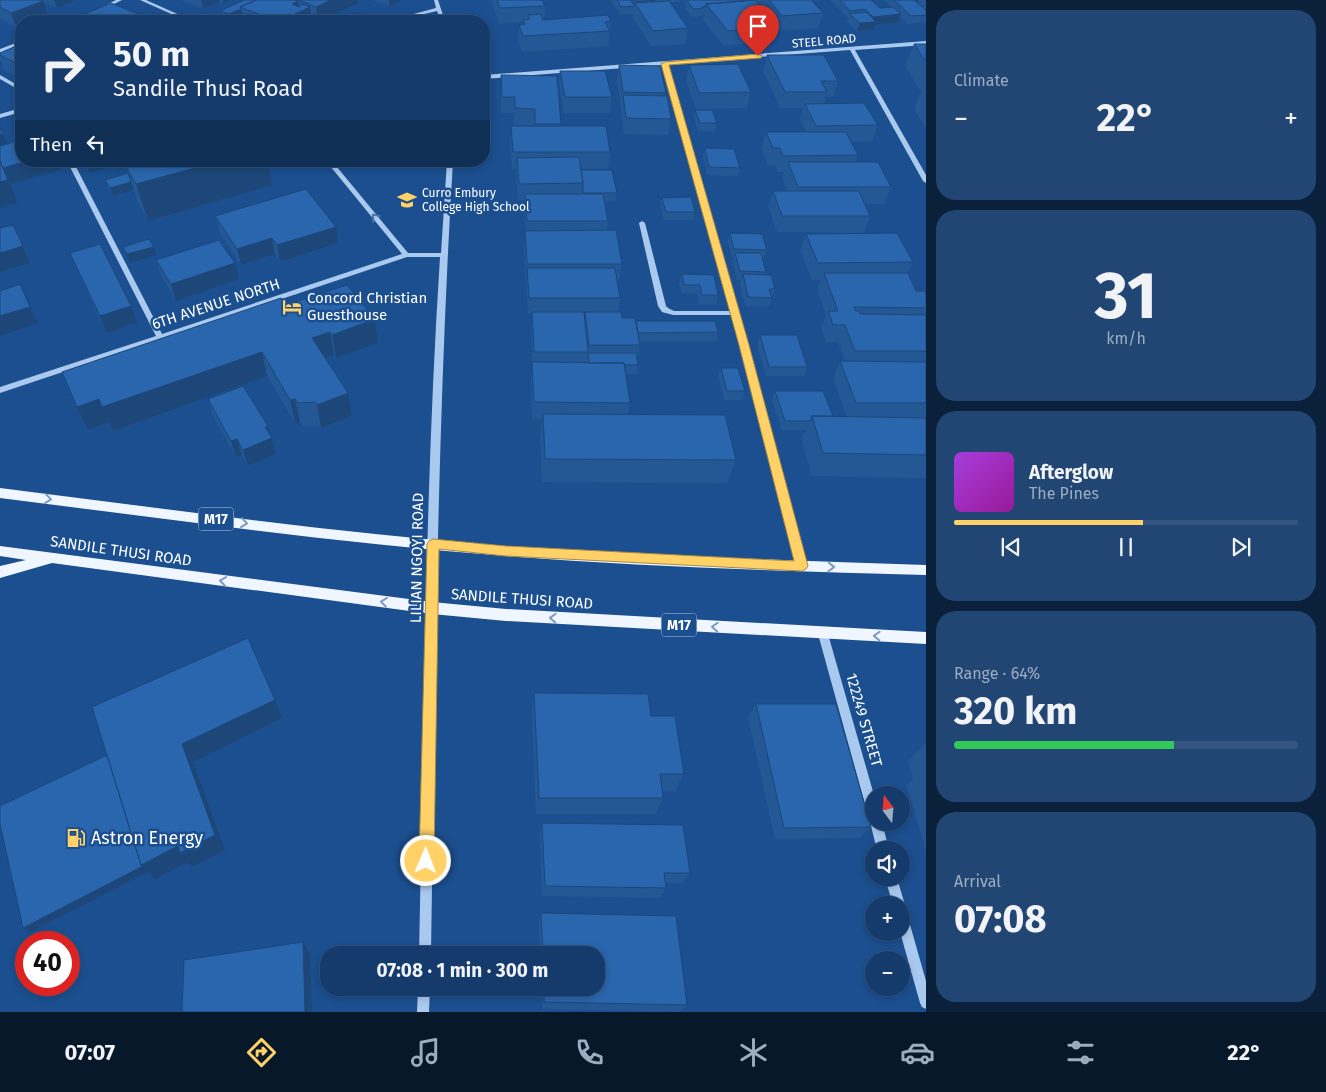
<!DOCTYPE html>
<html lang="en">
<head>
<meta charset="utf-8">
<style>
  :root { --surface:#143b6b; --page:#214673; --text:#f1f3f6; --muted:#9dadc1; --line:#33557e; --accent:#ffd166 }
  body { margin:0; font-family:"Fira Sans",sans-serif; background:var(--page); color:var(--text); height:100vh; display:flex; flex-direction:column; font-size:19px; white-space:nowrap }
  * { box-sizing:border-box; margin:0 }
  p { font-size:16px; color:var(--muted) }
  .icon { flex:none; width:28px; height:28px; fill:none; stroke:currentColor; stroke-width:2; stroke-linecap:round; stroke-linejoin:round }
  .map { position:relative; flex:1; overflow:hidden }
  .side { display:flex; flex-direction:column; gap:10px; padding:10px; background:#0b203b; width:400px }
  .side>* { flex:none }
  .hud { position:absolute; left:15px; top:15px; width:475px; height:152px; border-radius:20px; box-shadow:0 2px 8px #0003,0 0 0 1px var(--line); background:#143b6b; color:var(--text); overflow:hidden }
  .needle { width:32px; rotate:344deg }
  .tools { position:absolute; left:865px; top:786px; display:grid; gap:10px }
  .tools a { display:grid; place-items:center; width:45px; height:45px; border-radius:50%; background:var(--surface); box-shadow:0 2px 8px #0003,0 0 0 1px var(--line); font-size:25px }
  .speed { position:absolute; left:15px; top:931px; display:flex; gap:10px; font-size:25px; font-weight:700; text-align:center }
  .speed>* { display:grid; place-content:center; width:65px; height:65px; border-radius:50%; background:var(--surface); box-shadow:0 2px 8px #0003,0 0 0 1px var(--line); line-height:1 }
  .speed .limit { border:8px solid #d22; background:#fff; color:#111 }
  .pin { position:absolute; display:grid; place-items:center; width:42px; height:42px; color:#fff; margin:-51px -21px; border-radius:50% 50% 50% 0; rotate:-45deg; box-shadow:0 0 5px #0007 }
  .pin .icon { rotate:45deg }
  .me { position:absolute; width:55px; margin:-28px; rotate:1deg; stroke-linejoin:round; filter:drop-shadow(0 0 4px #0008) }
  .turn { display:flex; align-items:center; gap:18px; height:105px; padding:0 15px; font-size:22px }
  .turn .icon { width:65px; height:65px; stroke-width:2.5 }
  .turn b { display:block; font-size:35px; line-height:42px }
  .then { display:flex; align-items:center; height:48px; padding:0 15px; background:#0003; gap:10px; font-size:19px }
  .big { font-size:38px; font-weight:700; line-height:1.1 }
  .side .widget { flex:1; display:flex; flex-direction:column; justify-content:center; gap:8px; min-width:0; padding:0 18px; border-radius:20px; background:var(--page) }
  .side .dial { align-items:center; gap:0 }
  .dial b { font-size:65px; line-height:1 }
  .song { display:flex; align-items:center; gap:15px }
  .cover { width:60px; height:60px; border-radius:8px; background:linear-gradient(135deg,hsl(280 70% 55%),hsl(300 70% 35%)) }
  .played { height:5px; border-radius:2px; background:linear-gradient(90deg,var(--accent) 55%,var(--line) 55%) }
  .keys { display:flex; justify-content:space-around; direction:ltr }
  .heat { display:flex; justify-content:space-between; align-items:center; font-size:28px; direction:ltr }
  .charge { height:8px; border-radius:4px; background:linear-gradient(90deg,#34c759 64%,var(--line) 0) }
  .trip { position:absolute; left:320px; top:946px; width:285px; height:50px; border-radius:20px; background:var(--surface); box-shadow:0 2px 8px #0003,0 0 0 1px var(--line); font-weight:700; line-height:50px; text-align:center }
  .tab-bar { display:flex; height:80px; justify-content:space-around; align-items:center; background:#08182b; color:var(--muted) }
  .tab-bar .icon { width:35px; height:35px }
  .tab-bar .current { color:var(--accent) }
  .tab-bar b { font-size:22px; color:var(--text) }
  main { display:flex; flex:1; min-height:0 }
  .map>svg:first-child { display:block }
</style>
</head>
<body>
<main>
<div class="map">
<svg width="926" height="1012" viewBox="0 0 926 1012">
  <rect width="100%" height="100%" fill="#1b4f8f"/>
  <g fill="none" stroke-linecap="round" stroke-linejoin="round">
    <path fill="#a9c9ee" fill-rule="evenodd" d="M116 0H122L104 9 100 8Z
      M140 0H146L193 21H187Z
      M434 0H438L445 21H441L437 11 394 21H387L436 8Z
      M21 41V44L0 53V49Z
      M926 41V45L855 50 926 175V183L923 181 850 50 668 64 748 345 807 566 805 569 802 570 799 569 797 566 732 315H673L662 312 658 306 639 223 642 221 645 223 666 306 668 308 674 311H731L663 65 484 79V75Z
      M0 75 21 87V91L0 79Z
      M21 108V112L0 118V114Z
      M67 161H73L162 334 402 254 326 161H332L408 253H441L447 161H453C437 426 435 690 431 955H419C424 722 425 489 440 257H407L0 393V387L156 336Z
      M823 630 826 631 828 634 874 795V822H882L889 850H877L870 822 871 820 868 815 818 634 820 631Z
      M885 878H897L905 905 903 909 907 914 926 981V1009L922 1007 920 1003 900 932 901 905H893Z
      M418 988H430L429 1012H417Z"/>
    <path fill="#f0f6ff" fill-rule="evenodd" d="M0 488C168 509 337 533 506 546 646 556 786 560 926 565V575C786 571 646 567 506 556 337 543 168 519 0 498Z
      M0 546 432 602 506 609 926 632V644L506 621 432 614 52 563 0 578V566L26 560 0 556Z"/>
  </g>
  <path fill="#245895" d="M0 0H77L57 8 43 2 48 16 21 21V27L17 28 0 19Z
    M181 0H231L223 4 219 2 203 9Z
    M244 0H357L358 3 321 21H315L312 20V21H243L242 17 232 21H227L222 19 220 11Z
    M372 0H401L390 6Z
    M491 0H542L545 6 544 20 611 21 608 46 522 52 518 40 519 25 523 24V22L499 24Z
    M611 0H680V2H670L688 28 685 44 651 46 633 18V14L620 15Z
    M684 0H744L745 1 748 0H813L812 1 823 13 818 28 777 31 775 41 724 46 703 20 704 14 702 15V16L691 17 685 8 686 2Z
    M830 0H871L880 8 891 7 884 0H914L918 3 919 0H926V22L908 24 900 16 898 22 875 25 873 30 857 31 847 22 848 18Z
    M21 44V78L4 70 0 59V53Z
    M914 44H926V129L914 109 921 92 905 66Z
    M767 55 838 81 833 97H826L824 104 878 125 872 141 851 142 858 155 856 162 891 187 884 204H865L870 216 864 233 777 232 768 207 773 191H787L782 178 784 172H778L775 165H768L761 149 766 132H806L800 120 803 108H780L763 71Z
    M619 65 666 93 665 96 671 119 668 135 624 134 621 112V108L617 81Z
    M689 65 751 92 747 108 696 109 686 80Z
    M560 71 612 97 610 113H564L559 87Z
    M501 75 561 124V126L610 152 608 169H581V170L617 193 615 201H605L608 221 607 230 622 264 619 280H617L620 298 618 312 622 318 636 321 718 332 716 341H639L640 345 637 358 638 365 637 374H626L630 403 628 414 736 460 727 483 542 482 540 437 542 419H532L531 379 532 362 531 328 532 314H528L524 247 525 231H526L524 210 525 200H518L516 169H512L510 142 511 126H534V125H514V113H501Z
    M695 110 717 123 715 131H698L694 118Z
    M705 148 740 168 738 176 707 175 703 157Z
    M82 161H130L89 173Z
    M148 161H268L272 185 148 221 138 203 134 190 113 196 108 188 105 180 128 173 126 167Z
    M662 198 695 212 693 220H664L660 206Z
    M215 216 338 243 280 262 275 254 241 265 220 233Z
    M730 233 767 250 764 258H762L766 272 765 275 775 289 769 306H745L740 283 741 280H737L733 262 734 258H732L728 242Z
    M806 234 913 262 907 273 916 291 926 294V478L812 476 801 439 806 430H782L772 400 775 391 833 416 847 417 833 378 840 361H845L838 342H826L821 328 826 315 817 289 821 280H812L800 251Z
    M70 253 137 323 106 333Z
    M156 260 239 279 176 301 162 277Z
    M682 274 718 295 716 304H699L697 294 682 293 679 283Z
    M286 305 375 319 378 343 336 358 334 355 326 358 352 416 321 428 319 426H303L300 422 295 423 267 376 113 431 109 422 88 430 77 407Z
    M760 335 807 367 804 376H766L757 344Z
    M721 368 745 391 742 400H724L718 376Z
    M208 399 268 426 276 454 248 466 242 455 236 457 213 416Z
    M534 693 651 716 684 774 675 791H662L663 798 655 814H536L532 712Z
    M756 704 871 827 859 838 775 839 748 717Z
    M926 743V851L906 785 913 779 908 761Z
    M542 823 690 873 683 883H665L666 888 660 898 542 896 540 833Z
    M541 913 687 1005 680 1012 542 1009 541 988H596V955H540L539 921Z"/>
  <path fill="#1d4779" d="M54 0H77L57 8Z
    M201 0H219V2L203 9Z
    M223 0H231L223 4Z
    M290 0 298 1 300 12 310 7 312 21H280Z
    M331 0H357L358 3 321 21H318L316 7Z
    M389 0H401L390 6Z
    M43 1 48 16 35 21H21V27L17 28 11 13Z
    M241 9 242 17 232 21H230L229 14Z
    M138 14 139 21H122Z
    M901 14 898 22 875 25 873 30 857 31 860 23 871 22 873 17Z
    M3 134 10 150 0 153V135Z
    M0 161 18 203 0 208Z
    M27 161H57L60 170 11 184 3 168Z
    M85 161H130L89 173Z
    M220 161H268L272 185 148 221 136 184Z
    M131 182 134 190 113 196 110 188Z
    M13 225 30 263 0 272V253Z
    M336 227 338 243 280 262 277 245Z
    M272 238 275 254 241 265 237 249Z
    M154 247 156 255 130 263 127 254Z
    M235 263 239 279 176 301 171 284Z
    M20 284 38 323 0 336V316Z
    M131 306 137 323 106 333 100 316Z
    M375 319 378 343 336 358 332 335Z
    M330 332 334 355 316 361 312 338Z
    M262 352 267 376 113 431 109 422 88 430 77 407 99 399Z
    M348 393 352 416 321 428 317 405Z
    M295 399 300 422 295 423 290 400Z
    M268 426 276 454 248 466 243 450 265 427Z
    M237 439 242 455 236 457 231 441Z
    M275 700 282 718 193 762 225 850 192 867 188 862 155 879 148 872 30 932 23 928 141 865 182 744Z
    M303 942 310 953 312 1012H305Z"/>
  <path fill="#2a66ad" stroke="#1d4779" d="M0 0H41L43 1 11 13 0 7Z
    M244 0H256L240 7 241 9 229 14 220 11Z
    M256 0H295L298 1 292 4 299 7 303 4 310 7 280 21H276L240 7Z
    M299 0H331L316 7Z
    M497 0H542L545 6 500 8Z
    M617 0H630L635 6 621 7Z
    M632 0H655L633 2Z
    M687 0H744L745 1 706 4 705 7H702L703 8 693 9Z
    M755 0 779 26 728 31 706 4Z
    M769 0H811L823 13 782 16Z
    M840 0H871L880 8 893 7 901 14 873 17 865 9 850 11Z
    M894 0H914L926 10V15L911 16Z
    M669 1 688 28 653 31 635 3Z
    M111 3 138 14 122 21H68Z
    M866 12 876 22 860 23 849 14Z
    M364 13 369 17 380 21H330Z
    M541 14 543 20 608 15 611 21 605 22 610 31 523 36 519 25 525 24 523 20 530 19 528 15Z
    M21 44V66L0 55V53Z
    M914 44H926V62Z
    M767 55H824L838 81H821L827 92H785Z
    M738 64 751 92 699 93 689 65Z
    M619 65 660 66 666 93 623 92Z
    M560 71H605L612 97H565Z
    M501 75 557 76 561 124H535V109L515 108V97H502Z
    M623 95 667 96 671 119 626 118Z
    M864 103 878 125 816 126 805 104Z
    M695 110H712L717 123H700Z
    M511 126H606L610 152H513Z
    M0 127 3 134 0 135Z
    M766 132H846L858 155 783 156 780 148H773Z
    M21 140V161H27L3 168 0 161V146Z
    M705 148 734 149 740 168 709 167Z
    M579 157 583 183 519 184 517 158Z
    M0 161 8 180 0 182Z
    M148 161H220L136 184 126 167Z
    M788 162H878L891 187H798Z
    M581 170H612L617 193H583V183Z
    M128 173 131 182 110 188 105 180Z
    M306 189 336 227 277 245 272 238 237 249 215 216Z
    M773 191H859L870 216H782Z
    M525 194H603L608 221H527Z
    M691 197 695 212H666L662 198Z
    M13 225 23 246 0 253V228Z
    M616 230 622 264H527L525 231Z
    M730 233 762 234 767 250 734 249Z
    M897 233 913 262 818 263 806 234Z
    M149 239 154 247 127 254 123 247Z
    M219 240 235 263 171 284 156 260Z
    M100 244 131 306 100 316 70 253Z
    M735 253H761L766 272 740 271Z
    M527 268H615L620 298H529Z
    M824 273H908L916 291H925L926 294V308L854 307 856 311H859L860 314 926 315V351H855L845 325H833L828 311H838Z
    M682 274 714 275 718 295H702L700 285H684Z
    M743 274 771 275 775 289H769L772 298 748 297Z
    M20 284 30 307 0 316V291Z
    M347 285 375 319 332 335 330 332 312 338 348 393 317 405 315 402 298 403 295 399 290 400 262 352 102 407 99 399 77 407 62 372 281 298 286 305Z
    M532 312H584L588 352H534Z
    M585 312H621L622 318H635L640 345H589Z
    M636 321H715L718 332 638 333Z
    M760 335H797L807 367H769Z
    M588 353H636L638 365H625L624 363H589Z
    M840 361 926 362V403H856Z
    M532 362 624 363 630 403 534 402Z
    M721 368H738L745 391H727Z
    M243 386 268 426 265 427 272 438 243 450 237 439 231 441 208 399Z
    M775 391H823L833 416H812L810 421H785Z
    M543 414 725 415 736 460 545 459Z
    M812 416 926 418V455L823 453Z
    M248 638 275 700 182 744 215 835 180 853 178 846 141 865 92 707Z
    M534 693 648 694 651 716H675L684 774H660L663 798H539Z
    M756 704H836L871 827 784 828Z
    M107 755 141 865 143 866 23 928 0 824V806Z
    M542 823 683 825 690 873H664L666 888 545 886Z
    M541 913 676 916 687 1005 544 1002V988H596V955H543Z
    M303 942 305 1012H182L184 960Z"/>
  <defs><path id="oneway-chevron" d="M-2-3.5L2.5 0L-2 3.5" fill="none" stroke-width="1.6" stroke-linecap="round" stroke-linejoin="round" transform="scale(1.25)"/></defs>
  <use stroke="#4674ac" href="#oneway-chevron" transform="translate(375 217) rotate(-130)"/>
  <g stroke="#7b9ac1">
    <use href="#oneway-chevron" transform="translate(48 499) rotate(7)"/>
    <use href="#oneway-chevron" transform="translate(244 523) rotate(7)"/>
    <use href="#oneway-chevron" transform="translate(831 567) rotate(2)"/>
    <use href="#oneway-chevron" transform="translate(223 581) rotate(-172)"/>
    <use href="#oneway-chevron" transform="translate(384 602) rotate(-173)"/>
    <use href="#oneway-chevron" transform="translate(553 618) rotate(-177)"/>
    <use href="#oneway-chevron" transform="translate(715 627) rotate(-177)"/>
    <use href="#oneway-chevron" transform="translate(877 636) rotate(-178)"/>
  </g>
  <path fill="#ffd166" stroke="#a68842" d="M758 54 762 56 761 58 669 65 749 345 808 566 806 569 802 571 506 556 439 549 434 861 432 867 426 869 421 867 419 861 427 544 429 541 433 539 506 546 794 561 739 345 661 64 665 62Z"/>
  <defs>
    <g id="school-bare" transform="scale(1.5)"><path d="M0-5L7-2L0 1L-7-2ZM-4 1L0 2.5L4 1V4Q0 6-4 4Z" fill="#ffd166" stroke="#1b4f8f" stroke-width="2.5" paint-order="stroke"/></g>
    <g id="hotel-bare" transform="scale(1.5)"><path d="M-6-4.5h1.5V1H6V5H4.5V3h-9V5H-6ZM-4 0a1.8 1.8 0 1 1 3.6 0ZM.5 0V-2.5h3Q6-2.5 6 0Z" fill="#ffd166" stroke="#1b4f8f" stroke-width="2.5" paint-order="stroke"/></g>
    <g id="fuel-bare" transform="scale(1.5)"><path d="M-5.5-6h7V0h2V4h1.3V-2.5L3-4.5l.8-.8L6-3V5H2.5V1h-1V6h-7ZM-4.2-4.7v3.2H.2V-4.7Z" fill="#ffd166" stroke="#1b4f8f" stroke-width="2.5" paint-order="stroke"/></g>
  </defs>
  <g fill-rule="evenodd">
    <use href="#school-bare" x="407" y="200"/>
    <use href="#hotel-bare" x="292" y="307"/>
    <use href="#fuel-bare" x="76" y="838"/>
  </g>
  <g text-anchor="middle" stroke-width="5" stroke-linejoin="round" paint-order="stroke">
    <g font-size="12" fill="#fff" stroke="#1b4f8f">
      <text transform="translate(824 41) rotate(-5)" y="4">STEEL ROAD</text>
    </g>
    <g font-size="12" fill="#fff" stroke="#1b4f8f" text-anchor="start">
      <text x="422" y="197">Curro Embury<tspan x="422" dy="14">College High School</tspan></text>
    </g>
    <g fill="#1b4f8f" stroke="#bbcadd" stroke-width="1">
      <rect x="198.5" y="507.5" width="35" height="23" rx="4"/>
      <rect x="661.5" y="613.5" width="35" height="23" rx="4"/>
    </g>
    <g font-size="14" font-weight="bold" fill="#fff">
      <text x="216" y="524">M17</text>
      <text x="679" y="630">M17</text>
    </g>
    <g font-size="15" fill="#fff" stroke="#1b4f8f" text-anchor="start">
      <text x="307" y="303">Concord Christian<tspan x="307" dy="17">Guesthouse</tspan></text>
    </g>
    <g font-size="15" fill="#fff" stroke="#1b4f8f">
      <text transform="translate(216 304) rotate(-18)" y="5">6TH AVENUE NORTH</text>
      <text transform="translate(121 551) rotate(8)" y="5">SANDILE THUSI ROAD</text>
      <text transform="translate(417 558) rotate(-89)" y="5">LILIAN NGOYI ROAD</text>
      <text transform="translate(522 599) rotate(4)" y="5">SANDILE THUSI ROAD</text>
      <text transform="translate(864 720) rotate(74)" y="5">122249 STREET</text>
    </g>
    <g font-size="18" fill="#fff" stroke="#1b4f8f" text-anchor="start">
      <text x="91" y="844">Astron Energy</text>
    </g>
  </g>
</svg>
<div class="tools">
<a><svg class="needle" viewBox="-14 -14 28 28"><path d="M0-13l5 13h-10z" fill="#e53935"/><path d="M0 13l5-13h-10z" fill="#9dadc1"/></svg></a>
<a><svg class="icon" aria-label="sound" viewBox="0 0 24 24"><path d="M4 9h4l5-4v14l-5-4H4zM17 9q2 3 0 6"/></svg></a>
<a>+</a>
<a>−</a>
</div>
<div class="speed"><div class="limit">40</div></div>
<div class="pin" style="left:758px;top:56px;background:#d93025"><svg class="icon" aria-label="arrive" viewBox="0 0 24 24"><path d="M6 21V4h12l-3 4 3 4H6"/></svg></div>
<svg class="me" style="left:426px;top:861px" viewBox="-20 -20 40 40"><circle r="17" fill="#ffd166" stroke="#fff" stroke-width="3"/><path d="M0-11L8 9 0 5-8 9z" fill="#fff"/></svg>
<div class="trip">07:08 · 1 min · 300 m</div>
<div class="hud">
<div class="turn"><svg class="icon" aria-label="right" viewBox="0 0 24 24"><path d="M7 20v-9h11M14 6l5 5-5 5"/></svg><div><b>50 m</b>Sandile Thusi Road</div></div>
<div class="then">Then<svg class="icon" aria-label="left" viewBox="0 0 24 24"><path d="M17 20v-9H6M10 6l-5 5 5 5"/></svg></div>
</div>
</div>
<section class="side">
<div class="widget"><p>Climate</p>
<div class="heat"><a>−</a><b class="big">22°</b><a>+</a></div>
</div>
<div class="widget dial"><b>31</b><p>km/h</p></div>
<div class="widget">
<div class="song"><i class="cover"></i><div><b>Afterglow</b><p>The Pines</p></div></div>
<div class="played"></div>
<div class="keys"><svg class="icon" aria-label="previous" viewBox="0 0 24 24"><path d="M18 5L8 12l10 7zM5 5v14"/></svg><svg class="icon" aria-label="pause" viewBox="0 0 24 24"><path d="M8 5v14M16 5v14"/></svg><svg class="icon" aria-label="next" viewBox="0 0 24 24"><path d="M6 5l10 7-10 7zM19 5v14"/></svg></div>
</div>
<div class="widget"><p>Range · 64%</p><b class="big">320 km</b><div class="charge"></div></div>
<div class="widget"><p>Arrival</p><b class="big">07:08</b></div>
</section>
</main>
<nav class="tab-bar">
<b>07:07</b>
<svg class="icon current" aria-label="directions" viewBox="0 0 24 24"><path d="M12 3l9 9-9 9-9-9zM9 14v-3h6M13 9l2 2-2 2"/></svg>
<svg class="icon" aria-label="music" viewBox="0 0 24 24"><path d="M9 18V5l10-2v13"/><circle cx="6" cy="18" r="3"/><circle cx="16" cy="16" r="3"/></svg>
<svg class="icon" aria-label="phone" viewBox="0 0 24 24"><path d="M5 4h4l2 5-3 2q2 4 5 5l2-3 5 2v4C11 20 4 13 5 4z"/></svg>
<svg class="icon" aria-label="climate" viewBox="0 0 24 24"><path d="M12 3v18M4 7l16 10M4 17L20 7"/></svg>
<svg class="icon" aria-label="car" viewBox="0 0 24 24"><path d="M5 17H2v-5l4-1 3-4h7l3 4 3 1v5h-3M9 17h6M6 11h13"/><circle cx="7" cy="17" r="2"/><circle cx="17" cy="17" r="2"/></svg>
<svg class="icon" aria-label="filters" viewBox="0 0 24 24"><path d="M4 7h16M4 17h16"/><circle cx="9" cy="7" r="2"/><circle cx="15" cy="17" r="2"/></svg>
<b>22°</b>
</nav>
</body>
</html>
